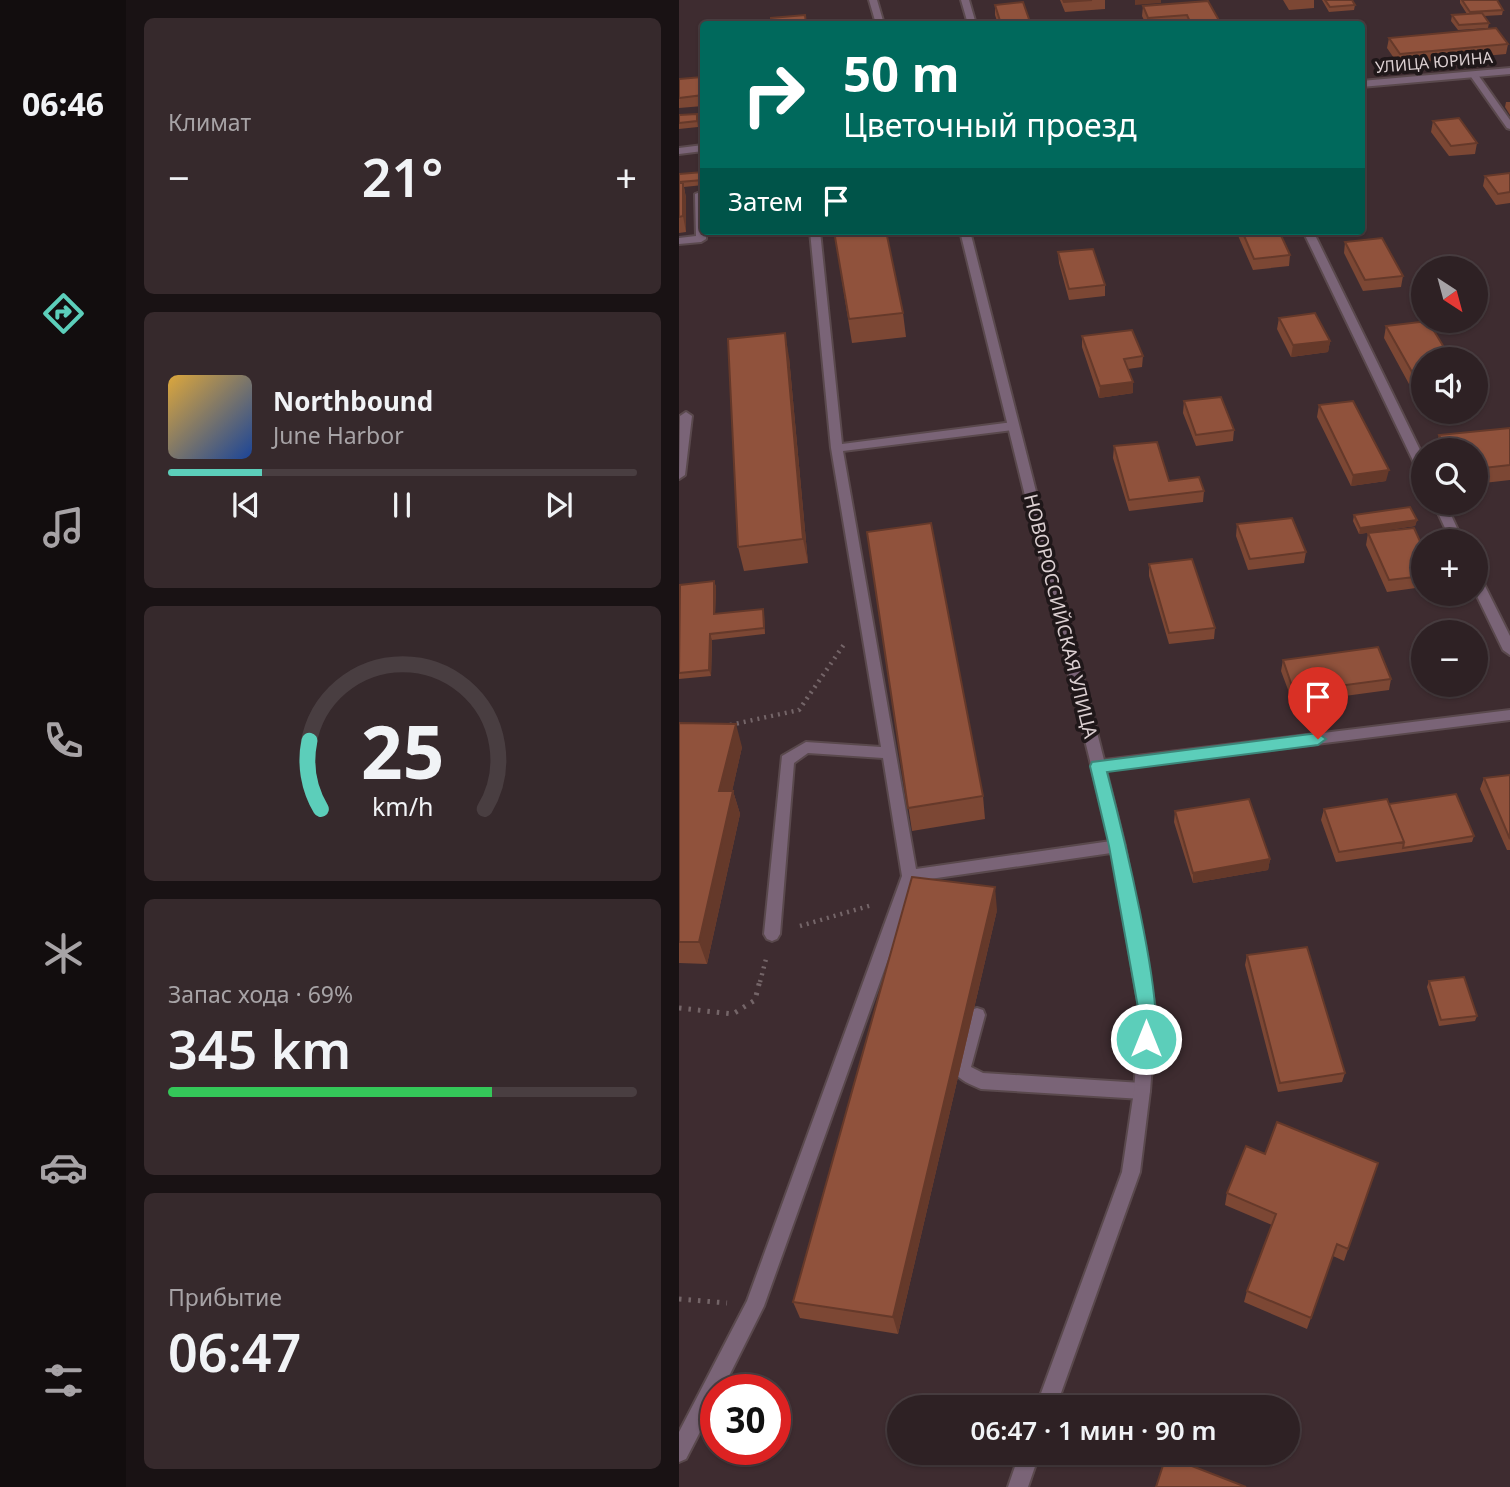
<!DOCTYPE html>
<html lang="ru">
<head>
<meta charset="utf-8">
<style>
  :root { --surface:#2e2124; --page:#36292c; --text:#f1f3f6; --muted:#a7a3a6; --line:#493e41; --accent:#5cceba }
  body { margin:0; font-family:"Noto Sans",sans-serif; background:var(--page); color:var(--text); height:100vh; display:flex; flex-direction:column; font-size:26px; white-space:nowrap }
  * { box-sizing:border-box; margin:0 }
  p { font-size:23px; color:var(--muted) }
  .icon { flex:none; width:38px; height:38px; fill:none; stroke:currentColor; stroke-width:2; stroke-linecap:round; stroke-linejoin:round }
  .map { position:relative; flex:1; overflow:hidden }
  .side { display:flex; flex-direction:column; gap:18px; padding:18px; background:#191214; width:553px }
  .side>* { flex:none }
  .top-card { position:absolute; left:21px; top:21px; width:665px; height:214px; border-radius:7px; box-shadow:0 2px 5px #0004,0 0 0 2px var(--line); background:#00695c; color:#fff; overflow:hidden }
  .needle { width:46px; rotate:144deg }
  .buttons { position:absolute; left:732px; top:256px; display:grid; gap:14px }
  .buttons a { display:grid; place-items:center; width:77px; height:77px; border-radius:50%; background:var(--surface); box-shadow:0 2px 5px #0004,0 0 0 2px var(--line); font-size:35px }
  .speed { position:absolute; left:21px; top:1374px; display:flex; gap:14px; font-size:35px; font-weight:700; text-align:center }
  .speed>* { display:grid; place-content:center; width:91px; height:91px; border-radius:50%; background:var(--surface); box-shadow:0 2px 5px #0004,0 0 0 2px var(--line); line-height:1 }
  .speed .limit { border:10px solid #d22; background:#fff; color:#111 }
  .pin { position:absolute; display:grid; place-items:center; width:60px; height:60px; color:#fff; margin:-72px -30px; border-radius:50% 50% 50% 0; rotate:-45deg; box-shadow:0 0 7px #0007 }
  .pin .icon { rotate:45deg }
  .me { position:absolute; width:77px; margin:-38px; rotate:0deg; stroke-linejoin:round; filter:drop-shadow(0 0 5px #0008) }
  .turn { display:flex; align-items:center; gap:24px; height:147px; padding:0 28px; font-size:32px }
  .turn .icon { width:91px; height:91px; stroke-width:2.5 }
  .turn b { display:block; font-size:49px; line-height:60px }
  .then { display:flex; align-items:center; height:66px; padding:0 28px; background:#0003; gap:14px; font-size:26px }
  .big { font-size:52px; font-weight:600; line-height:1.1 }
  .side .widget { flex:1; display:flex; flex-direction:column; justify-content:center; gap:10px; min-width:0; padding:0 24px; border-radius:10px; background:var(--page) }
  .side .dial { align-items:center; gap:0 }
  .dial svg { height:182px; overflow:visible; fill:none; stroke:var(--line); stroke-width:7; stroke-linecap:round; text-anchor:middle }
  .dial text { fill:var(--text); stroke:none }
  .song { display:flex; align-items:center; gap:21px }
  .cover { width:84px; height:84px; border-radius:10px; background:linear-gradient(135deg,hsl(40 70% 55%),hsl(220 70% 35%)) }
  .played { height:7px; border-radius:4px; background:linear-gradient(90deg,var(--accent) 20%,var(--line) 20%) }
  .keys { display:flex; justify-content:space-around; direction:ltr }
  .heat { display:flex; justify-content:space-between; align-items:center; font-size:38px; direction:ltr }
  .charge { height:10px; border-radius:5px; background:linear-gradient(90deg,#34c759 69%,var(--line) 0) }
  .trip { position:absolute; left:208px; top:1395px; width:413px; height:70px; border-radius:35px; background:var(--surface); box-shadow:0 2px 5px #0004,0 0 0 2px var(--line); font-weight:600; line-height:70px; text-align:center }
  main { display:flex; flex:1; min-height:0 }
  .tab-bar { display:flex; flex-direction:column; width:126px; justify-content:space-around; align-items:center; background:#120d0e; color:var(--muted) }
  .tab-bar .icon { width:49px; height:49px }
  .tab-bar .selected { color:var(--accent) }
  .tab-bar b { font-size:32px; color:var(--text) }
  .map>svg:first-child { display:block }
</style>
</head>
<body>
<main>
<nav class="tab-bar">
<b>06:46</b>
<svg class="icon selected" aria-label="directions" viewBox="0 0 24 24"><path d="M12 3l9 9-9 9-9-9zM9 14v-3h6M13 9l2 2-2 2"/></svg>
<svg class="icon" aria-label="music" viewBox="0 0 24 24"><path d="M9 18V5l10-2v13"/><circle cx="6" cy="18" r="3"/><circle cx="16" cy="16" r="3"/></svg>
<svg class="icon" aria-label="phone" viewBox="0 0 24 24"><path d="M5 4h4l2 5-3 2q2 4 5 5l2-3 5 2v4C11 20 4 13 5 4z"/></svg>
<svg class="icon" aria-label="climate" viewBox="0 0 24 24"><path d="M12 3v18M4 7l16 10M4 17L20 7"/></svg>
<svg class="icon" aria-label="car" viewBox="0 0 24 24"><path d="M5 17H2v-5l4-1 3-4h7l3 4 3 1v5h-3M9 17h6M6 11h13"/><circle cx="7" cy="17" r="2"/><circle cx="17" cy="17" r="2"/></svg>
<svg class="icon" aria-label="filters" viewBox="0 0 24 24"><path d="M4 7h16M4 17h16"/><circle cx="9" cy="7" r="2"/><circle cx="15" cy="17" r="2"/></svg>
</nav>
<section class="side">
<div class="widget"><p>Климат</p>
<div class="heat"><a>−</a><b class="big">21°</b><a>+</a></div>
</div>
<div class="widget">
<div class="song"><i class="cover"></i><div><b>Northbound</b><p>June Harbor</p></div></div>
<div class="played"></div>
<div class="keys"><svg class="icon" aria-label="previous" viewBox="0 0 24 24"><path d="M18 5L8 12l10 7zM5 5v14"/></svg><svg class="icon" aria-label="pause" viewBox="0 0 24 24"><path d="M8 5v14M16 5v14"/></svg><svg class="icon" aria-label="next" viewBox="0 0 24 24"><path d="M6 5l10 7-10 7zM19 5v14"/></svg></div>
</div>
<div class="widget dial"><svg viewBox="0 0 100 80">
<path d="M14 69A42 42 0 1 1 86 69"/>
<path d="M14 69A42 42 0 0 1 9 39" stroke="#5cceba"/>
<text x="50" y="56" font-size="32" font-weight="700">25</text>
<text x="50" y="72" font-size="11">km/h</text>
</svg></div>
<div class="widget"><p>Запас хода · 69%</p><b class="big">345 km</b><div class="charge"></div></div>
<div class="widget"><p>Прибытие</p><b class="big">06:47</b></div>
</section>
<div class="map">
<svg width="831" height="1487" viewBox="0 0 831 1487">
  <rect width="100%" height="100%" fill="#3e2c30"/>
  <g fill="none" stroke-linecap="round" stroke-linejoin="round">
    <g stroke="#5a494d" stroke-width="4">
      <path id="service" d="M24 191V231H27V239L22 242 0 244V238L17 236 16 194Z
        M131 231H141L163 444 334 422 340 426 334 430 164 451 237 869 439 840 444 842 446 846 444 850 439 852 237 881 85 1306 43 1390H37V1401L7 1459 0 1462V1432L68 1301 223 876 204 758 129 753 115 763 101 934 98 939 93 941 88 939 85 934 103 756 127 742 202 747 152 448Z
        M7 412 13 416 6 475 0 479 1 416Z
        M298 1008 304 1010 306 1015 292 1067 304 1073 463 1083 469 1086 471 1091 469 1096 463 1099 302 1089C293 1085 279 1080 275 1071L290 1015 292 1010Z"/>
    </g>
    <g stroke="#5a494d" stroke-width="4">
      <path id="minor" d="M190 0H198L205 24H197Z
        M282 0H290L297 24H289Z
        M791 72H797L831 120V129L828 128 790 74Z
        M281 231H291L425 760 831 710V720L427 770 446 846 477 1013 471 1091 461 1172 377 1407H357L443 1172 455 1091 461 1013 432 846Z
        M624 231H634L744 456V473L738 469Z
        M754 502H766L784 541H772Z
        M796 574 802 578 831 636V655L824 650 796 592Z
        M341 1452H361L349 1487H329Z"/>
    </g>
    <g stroke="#5a494d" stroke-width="4">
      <path id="tertiary" d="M831 68V74L682 87V81Z
        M24 145V151L0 154V148Z"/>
    </g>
    <path stroke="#746568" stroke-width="4.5" stroke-dasharray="2 5" stroke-linecap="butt" d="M51 725 120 710 166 643
      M121 926 193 905
      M81 982 87 959"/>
    <path stroke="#746568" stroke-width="5" stroke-dasharray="2.5 7" stroke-linecap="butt" d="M0 1008 54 1014 76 1000 81 980
      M0 1299 48 1303"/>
    <use href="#service" fill="#7a6477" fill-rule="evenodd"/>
    <use href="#minor" fill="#7a6477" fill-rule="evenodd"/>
    <use href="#tertiary" fill="#7a6477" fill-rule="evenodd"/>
  </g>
  <path fill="#7c4734" d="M381 0H426V9L386 12Z
    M604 0H635V8L610 10Z
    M643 0H673L676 5 675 10 650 12Z
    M781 0H818L824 10 823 15 805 16 810 23 809 28 779 30 772 21 773 15 788 14 781 3Z
    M529 1 542 24H467L463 16 464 6Z
    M316 5 351 22V24H319L316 15Z
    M710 38 829 44 827 54 719 64 708 48Z
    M24 72V106L0 108V79L23 77Z
    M827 102H831V115L826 107Z
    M18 114 19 127 0 129V115Z
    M754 121 798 143 796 154 770 156 752 132Z
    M24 172V185L5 187 7 198V232L0 233V174Z
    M831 173V203L817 205 804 186 806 176Z
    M155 231 224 313 227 337 173 343Z
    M557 231H600L611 255 610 266 574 270Z
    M666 242 724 276 722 287 684 291 665 253Z
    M379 252 426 285V296L390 300 380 263Z
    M600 318 651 341 649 352 612 357 598 329Z
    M707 326 744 359V382L730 384 705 338Z
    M403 336 464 356 463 367 449 369 454 382V393L420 398 403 347Z
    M110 357 129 563 65 571 59 547Z
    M505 401 555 430 554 441 517 446 504 413Z
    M640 405 707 481 672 486 638 417Z
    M831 428V480L796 484V450H757L760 435Z
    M435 446 490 481 525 491 524 502 450 511 434 458Z
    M675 515 738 520 736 526 680 534 674 521Z
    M558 524 627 552 625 563 569 570 557 536Z
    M188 532 304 796 306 819 233 831Z
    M689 533 744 548V587L708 592 687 545Z
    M470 564 536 628 535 639 490 644 470 576Z
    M35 581 37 587 36 614 84 609 85 614 86 634 33 640 32 676 0 679V618Z
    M604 660 712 679 710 690 614 703 602 671Z
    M0 723 63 747 53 791H54L61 814 28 964 0 963Z
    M831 775V850H828L801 789 805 778Z
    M710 804 795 836 793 842 657 862 642 820 645 809Z
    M496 811 591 859 589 870 514 883 495 822Z
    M318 910 219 1334 121 1318 114 1302Z
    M568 955 666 1073 663 1082 599 1092 566 965Z
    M750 981 798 1016 796 1021 760 1026 748 987Z
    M699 1163 665 1261 654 1256 628 1329 565 1302 568 1291 593 1225 546 1205 548 1193Z"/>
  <path fill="#65392a" d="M456 0H482V3L456 5Z
    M4 183 7 198V232L4 216Z
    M106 333 110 357 129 563 124 539Z
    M651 341 649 352 612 357 614 345Z
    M454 382V393L420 398 421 386Z
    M710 470 707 481 672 486 674 475Z
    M738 520 736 526 680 534 681 528Z
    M35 581 37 587 36 620 35 614Z
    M31 634 33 640 32 676 30 670Z
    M57 724 63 747 48 814 40 791Z
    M54 791 61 814 28 964 20 942Z
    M591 859 589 870 514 883V873Z
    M316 887 318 910 219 1334 214 1317Z"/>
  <path fill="#90523c" stroke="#65392a" stroke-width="2" d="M384 0H413L385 2Z
    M646 0H673L676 5 651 7Z
    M783 0H818L824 10 791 12Z
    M529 1 542 24H512L508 15 469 18 464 6Z
    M344 2 351 22 322 24 316 5Z
    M803 13 810 23 780 25 773 15Z
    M126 15 127 24H92V18Z
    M817 28 829 44 721 54 710 38Z
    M23 72H24V103Z
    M23 77 24 95 0 98V79Z
    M18 114V121L0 123V115Z
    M780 118 798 143 772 146 754 121Z
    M24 172V180L0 182V174Z
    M831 173V192L819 194 806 176Z
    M0 183H4V216L0 217Z
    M155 231H207L224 313 170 319Z
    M563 231H600L611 255 575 259Z
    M703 238 724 276 686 280 666 242Z
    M414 249 426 285 390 289 379 252Z
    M636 313 651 341 614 345 600 318Z
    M749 321 772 359H744V371L733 372 707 326Z
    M453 330 464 356 445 359 454 382 421 386 403 336Z
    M106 333 124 539 59 547 49 339Z
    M542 397 555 430 517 435 505 401Z
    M674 401 710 470 674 475 640 405Z
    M831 428V465L796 469V450H767L760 435Z
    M478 442 490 481 520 477 525 491 450 500 435 446Z
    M731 507 738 520 681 528 675 515Z
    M613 518 627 552 571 559 558 524Z
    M252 523 304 796 229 808 188 532Z
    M735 528 744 548V576L710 580 689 533Z
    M513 559 536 628 490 633 470 564Z
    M35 581V614L84 609 85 628 31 634 30 670 0 673 1 585Z
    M699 647 712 679 615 692 604 660Z
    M0 723 57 724 40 791H54L20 942H0Z
    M831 775V839L805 778Z
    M777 794 795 836 724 848 725 842 710 804Z
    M570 799 591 859 514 873 496 811Z
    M708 799 725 842 660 852 645 809Z
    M233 877 316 887 214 1317 114 1302Z
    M628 947 666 1073 601 1083 568 955Z
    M785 977 798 1016 762 1020 750 981Z
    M598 1122 699 1163 669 1249 658 1244 632 1318 568 1291 597 1214 548 1193 567 1146 586 1154Z
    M487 1456 567 1487H477Z"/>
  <path fill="#5cceba" stroke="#3c8679" stroke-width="2" d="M639 733 647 739 639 745 428 772C440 817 489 1011 474 1045H460L458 1039 460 1013 430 846 411 766 413 762Z"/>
  <g text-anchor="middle" stroke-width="7" stroke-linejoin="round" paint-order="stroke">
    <g font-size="16" fill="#dbcfd1" stroke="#1f1719">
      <text transform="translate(755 62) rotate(-5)" y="6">УЛИЦА ЮРИНА</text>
    </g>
    <g font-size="19" fill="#dbcfd1" stroke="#1f1719">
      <text transform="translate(382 616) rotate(76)" y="7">НОВОРОССИЙСКАЯ УЛИЦА</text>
    </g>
  </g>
</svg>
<div class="buttons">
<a><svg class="needle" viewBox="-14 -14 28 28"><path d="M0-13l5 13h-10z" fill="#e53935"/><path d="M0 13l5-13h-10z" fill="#a7a3a6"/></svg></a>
<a><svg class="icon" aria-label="sound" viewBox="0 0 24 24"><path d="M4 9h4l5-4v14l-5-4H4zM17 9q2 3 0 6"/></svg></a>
<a><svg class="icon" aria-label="search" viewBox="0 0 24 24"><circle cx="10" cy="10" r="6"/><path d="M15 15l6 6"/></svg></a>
<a>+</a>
<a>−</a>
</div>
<div class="speed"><div class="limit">30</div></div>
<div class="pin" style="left:639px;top:739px;background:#d93025"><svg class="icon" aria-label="arrive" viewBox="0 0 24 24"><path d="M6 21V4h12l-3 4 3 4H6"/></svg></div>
<svg class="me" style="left:467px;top:1039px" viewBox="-20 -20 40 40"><circle r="17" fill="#5cceba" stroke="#fff" stroke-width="3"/><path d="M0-11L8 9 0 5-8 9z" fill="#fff"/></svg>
<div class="trip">06:47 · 1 мин · 90 m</div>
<div class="top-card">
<div class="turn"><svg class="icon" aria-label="right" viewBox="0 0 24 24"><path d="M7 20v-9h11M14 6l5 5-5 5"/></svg><div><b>50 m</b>Цветочный проезд</div></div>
<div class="then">Затем<svg class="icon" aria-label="arrive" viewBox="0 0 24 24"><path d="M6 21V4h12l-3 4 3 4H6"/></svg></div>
</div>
</div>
</main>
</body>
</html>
